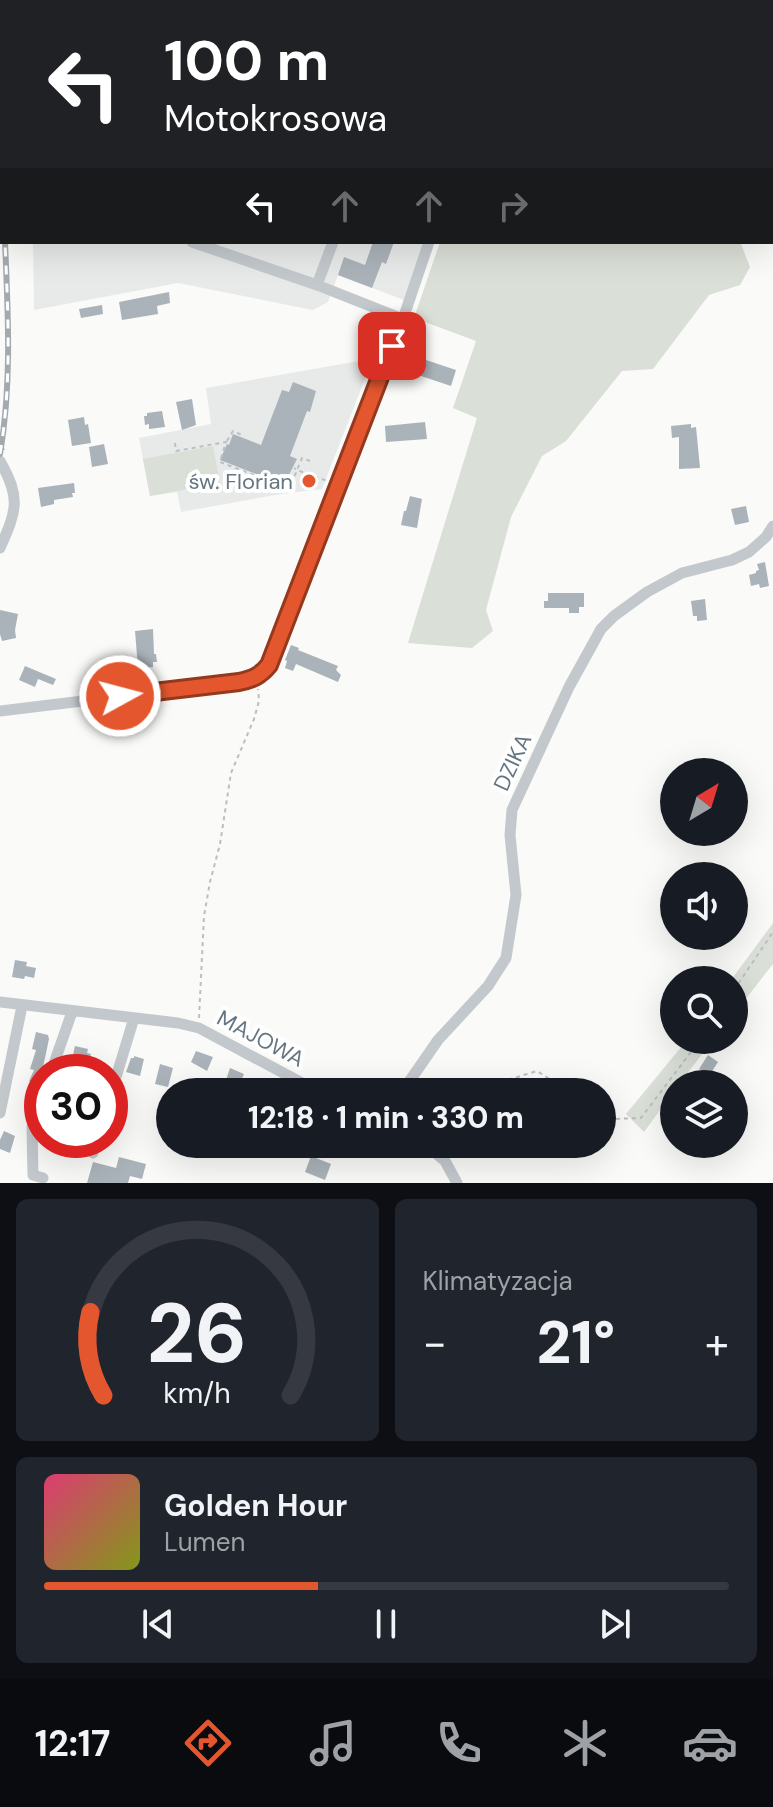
<!DOCTYPE html>
<html lang="pl">
<head>
<meta charset="utf-8">
<style>
  :root { --surface:#171b24; --page:#20242c; --text:#f1f3f6; --muted:#9ea1a6; --line:#363941; --accent:#e4572e }
  body { margin:0; font-family:"DM Sans",sans-serif; background:var(--page); color:var(--text); height:100vh; display:flex; flex-direction:column; font-size:30px; white-space:nowrap }
  * { box-sizing:border-box; margin:0 }
  p { font-size:26px; color:var(--muted) }
  .icon { flex:none; width:44px; height:44px; fill:none; stroke:currentColor; stroke-width:2; stroke-linecap:round; stroke-linejoin:round }
  .map { position:relative; height:1183px; overflow:hidden }
  .panel { display:flex; flex-direction:column; gap:16px; padding:16px; background:#0d0f14; flex:1 }
  .panel>* { flex:none }
  .hud { position:absolute; left:0px; top:0px; width:774px; height:244px; box-shadow:0 8px 32px #0002; background:#202124; color:#fff; overflow:hidden }
  .needle { width:52px; rotate:38deg }
  .controls { position:absolute; left:660px; top:758px; display:grid; gap:16px }
  .controls a { display:grid; place-items:center; width:88px; height:88px; border-radius:50%; background:var(--surface); box-shadow:0 8px 32px #0002; font-size:40px }
  .speed { position:absolute; left:24px; top:1054px; display:flex; gap:16px; font-size:40px; font-weight:700; text-align:center }
  .speed>* { display:grid; place-content:center; width:104px; height:104px; border-radius:50%; background:var(--surface); box-shadow:0 8px 32px #0002; line-height:1 }
  .speed .limit { border:12px solid #d22; background:#fff; color:#111 }
  .pin { position:absolute; display:grid; place-items:center; width:68px; height:68px; color:#fff; margin:-34px; border-radius:16px; box-shadow:0 4px 12px #0006 }
  .me { position:absolute; width:88px; margin:-44px; rotate:83deg; stroke-linejoin:round; filter:drop-shadow(0 0 6px #0008) }
  .turn { display:flex; align-items:center; gap:28px; height:168px; padding:0 32px; font-size:36px }
  .turn .icon { width:104px; height:104px; stroke-width:2.5 }
  .turn b { display:block; font-size:56px; line-height:68px }
  .lanes { display:flex; align-items:center; height:76px; padding:0 32px; background:#0003; justify-content:center; gap:40px; direction:ltr }
  .lanes .off { opacity:.35 }
  .big { font-size:60px; font-weight:800; line-height:1.1 }
  .panel .widget { flex:1; display:flex; flex-direction:column; justify-content:center; gap:12px; min-width:0; padding:0 28px; border-radius:12px; background:var(--page) }
  .panel .dial { align-items:center; gap:0 }
  .dial svg { height:208px; overflow:visible; fill:none; stroke:var(--line); stroke-width:7; stroke-linecap:round; text-anchor:middle }
  .dial text { fill:var(--text); stroke:none }
  .song { display:flex; align-items:center; gap:24px }
  .cover { width:96px; height:96px; border-radius:12px; background:linear-gradient(135deg,hsl(340 70% 55%),hsl(70 70% 35%)) }
  .played { height:8px; border-radius:4px; background:linear-gradient(90deg,var(--accent) 40%,var(--line) 40%) }
  .keys { display:flex; justify-content:space-around; direction:ltr }
  .heat { display:flex; justify-content:space-between; align-items:center; font-size:44px; direction:ltr }
  .panel .tiles { flex:1; display:grid; gap:16px; grid-template-columns:1fr 1fr }
  .widget:last-child { grid-column:span 2 }
  .trip { position:absolute; left:156px; top:1078px; width:460px; height:80px; border-radius:40px; background:var(--surface); box-shadow:0 8px 32px #0002; font-weight:800; line-height:80px; text-align:center }
  .tabs { display:flex; height:128px; justify-content:space-around; align-items:center; background:#090b0e; color:var(--muted) }
  .tabs .icon { width:56px; height:56px }
  .tabs .on { color:var(--accent) }
  .tabs b { font-size:36px; color:var(--text) }
  .map>svg:first-child { display:block }
</style>
</head>
<body>
<div class="map">
<svg width="773" height="1183" viewBox="0 0 773 1183">
  <rect width="100%" height="100%" fill="#fafaf8"/>
  <path fill="#e8e9e9" d="M70 0H436L437 2H69Z
    M33 242H424L404 300 338 275 328 302 313 310 178 283 34 310Z
    M359 361 370 366 322 489 281 494 181 512 177 492 150 496 139 438 211 424 206 388Z"/>
  <path fill="#dadfd7" d="M517 0H773V222L772 2H516Z
    M440 242H744L741 244 750 267 740 285 709 295 653 369 622 371 566 441 542 456 511 517 486 610 493 631 472 648 408 643 477 418 453 408 476 341 414 318Z
    M213 446 220 483 150 496 143 459Z
    M773 923V964L734 1014V980H731Z
    M687 1040H713L679 1084H674V1091L644 1132 626 1114Z"/>
  <path fill="#aab3b9" d="M373 242H394L386 264 382 262 372 288 338 275 344 257 365 265Z
    M169 292 170 303 157 306 158 314 122 320 119 302Z
    M102 305 103 314 81 318 79 309Z
    M417 357 456 370 451 386 412 373Z
    M293 382 316 391 310 412 307 411 290 456 297 459 284 485 220 460 227 444 229 445 233 434 261 445 282 390 289 392Z
    M192 399 196 425 182 430 176 402Z
    M162 411 165 427 149 429V424L145 425 144 416H147V413Z
    M84 417 85 425 88 424 91 443 72 446 68 420Z
    M425 422 427 439 386 442 385 426Z
    M691 424V428L696 427 700 468 679 469V437L672 438 671 426Z
    M104 444 108 464 92 467 89 447Z
    M74 483 75 493H72L73 497 54 500V504L41 507 38 488Z
    M410 496 422 499 417 528 401 525 404 511H406Z
    M746 506 749 522 735 525 731 509Z
    M765 562 769 586 760 588 759 584 751 586 749 575 756 573V571L759 570 757 564Z
    M548 593H584V607H579V613H569V608H544V601H548Z
    M705 599 707 620 697 621V616H693L691 601Z
    M0 610 18 614 15 630 16 638 2 641 0 634Z
    M153 629 154 654H156L157 662H153V667L138 668 135 631Z
    M291 645 299 648 298 650 338 666 336 670 341 675 338 682 296 664 293 671 285 668 287 661 285 660Z
    M25 666 56 679 53 685 38 679 35 687 19 680Z
    M15 960 27 962 26 966 36 968 34 978 25 976 24 979 12 977Z
    M36 1032 48 1035 49 1039 42 1072 37 1084 29 1081 34 1070 30 1069 36 1050 32 1049Z
    M75 1046 88 1049 87 1053 91 1054 89 1063 72 1059Z
    M196 1051 213 1057 207 1071 191 1062Z
    M708 1055 718 1062 709 1076 699 1069Z
    M134 1056 144 1059 140 1076 126 1072 131 1058H134Z
    M160 1064 173 1068 168 1087 155 1084Z
    M230 1068 244 1074 238 1088 225 1083Z
    M4 1131 15 1136 10 1153 0 1149V1140Z
    M311 1156 331 1164 325 1180 305 1172Z
    M119 1157 146 1164 142 1179 130 1176 128 1183H87L93 1162 116 1168Z"/>
  <g fill="none" stroke-linecap="round" stroke-linejoin="round">
    <path stroke="#bbbfc2" stroke-width="2" stroke-dasharray="4 4" stroke-linecap="butt" d="M0 441 4 450
      M227 441 233 431 244 436
      M175 443 176 451 226 442 220 462 285 487 289 478 293 480 297 470 294 468
      M310 461 302 458 297 470 330 482
      M734 990 773 932
      M199 1018 204 916 210 882 220 844 231 773 254 719 259 701 258 689
      M479 1092 494 1084 537 1071 570 1092
      M602 1112 613 1119 641 1118 700 1040"/>
    <path stroke="#c3c8cc" stroke-width="11" d="M416 0V2
      M476 0V2
      M6 2 7 0
      M245 2V0
      M0 21 2 14
      M192 242 317 285 403 319
      M317 285 333 242
      M0 461C21 498 17 510 0 548
      M0 711 239 682C253 679 260 676 269 665L403 319 429 242
      M0 1002 178 1023 199 1028 319 1092
      M51 1072 72 1012
      M402 1092 438 1040 488 986 506 958 516 895 510 835 512 810 569 687 601 629 614 616 647 592 682 573 732 560 749 552 766 537 773 526
      M110 1097 134 1018
      M42 1098 32 1127 33 1175 43 1178
      M0 1113 22 1006
      M425 1144 445 1161 457 1183
      M93 1153 97 1140"/>
    <g stroke="#a2aab0" stroke-width="6">
      <path id="rail" d="M30 2 31 0
        M0 454C12 383 8 313 5 242"/>
    </g>
    <use href="#rail" stroke="#fff" stroke-width="3" stroke-dasharray="9" stroke-linecap="butt"/>
  </g>
  <g fill="none" stroke-linecap="round" stroke-linejoin="round">
    <g stroke="#94391e" stroke-width="20">
      <path id="route" d="M120 696 239 682C253 679 260 676 269 665L392 346"/>
    </g>
    <use href="#route" stroke="#e4572e" stroke-width="14"/>
  </g>
  <circle fill="#e4572e" stroke="#fff" stroke-width="3" cx="309" cy="481" r="8"/>
  <g text-anchor="middle" stroke-width="8" stroke-linejoin="round" paint-order="stroke">
    <g font-size="22" fill="#657683" stroke="#fff" text-anchor="end">
      <text x="293" y="489">św. Florian</text>
    </g>
    <g font-size="22" fill="#657683" stroke="#fff">
      <text transform="translate(512 762) rotate(-65)" y="8">DZIKA</text>
      <text transform="translate(261 1038) rotate(28)" y="8">MAJOWA</text>
    </g>
  </g>
</svg>
<div class="controls">
<a><svg class="needle" viewBox="-14 -14 28 28"><path d="M0-13l5 13h-10z" fill="#e53935"/><path d="M0 13l5-13h-10z" fill="#9ea1a6"/></svg></a>
<a><svg class="icon" aria-label="sound" viewBox="0 0 24 24"><path d="M4 9h4l5-4v14l-5-4H4zM17 9q2 3 0 6"/></svg></a>
<a><svg class="icon" aria-label="search" viewBox="0 0 24 24"><circle cx="10" cy="10" r="6"/><path d="M15 15l6 6"/></svg></a>
<a><svg class="icon" aria-label="layers" viewBox="0 0 24 24"><path d="M12 4l9 5-9 5-9-5zM3 14l9 5 9-5"/></svg></a>
</div>
<div class="speed"><div class="limit">30</div></div>
<div class="pin" style="left:392px;top:346px;background:#d93025"><svg class="icon" aria-label="arrive" viewBox="0 0 24 24"><path d="M6 21V4h12l-3 4 3 4H6"/></svg></div>
<svg class="me" style="left:120px;top:696px" viewBox="-20 -20 40 40"><circle r="17" fill="#e4572e" stroke="#fff" stroke-width="3"/><path d="M0-11L8 9 0 5-8 9z" fill="#fff"/></svg>
<div class="trip">12:18 · 1 min · 330 m</div>
<div class="hud">
<div class="turn"><svg class="icon" aria-label="left" viewBox="0 0 24 24"><path d="M17 20v-9H6M10 6l-5 5 5 5"/></svg><div><b>100 m</b>Motokrosowa</div></div>
<div class="lanes"><svg class="icon" aria-label="left" viewBox="0 0 24 24"><path d="M17 20v-9H6M10 6l-5 5 5 5"/></svg><svg class="icon off" aria-label="ahead" viewBox="0 0 24 24"><path d="M12 20V5M6 11l6-6 6 6"/></svg><svg class="icon off" aria-label="ahead" viewBox="0 0 24 24"><path d="M12 20V5M6 11l6-6 6 6"/></svg><svg class="icon off" aria-label="right" viewBox="0 0 24 24"><path d="M7 20v-9h11M14 6l5 5-5 5"/></svg></div>
</div>
</div>
<section class="panel">
<div class="tiles">
<div class="widget dial"><svg viewBox="0 0 100 80">
<path d="M14 69A42 42 0 1 1 86 69"/>
<path d="M14 69A42 42 0 0 1 9 37" stroke="#e4572e"/>
<text x="50" y="56" font-size="32" font-weight="700">26</text>
<text x="50" y="72" font-size="11">km/h</text>
</svg></div>
<div class="widget"><p>Klimatyzacja</p>
<div class="heat"><a>−</a><b class="big">21°</b><a>+</a></div>
</div>
<div class="widget">
<div class="song"><i class="cover"></i><div><b>Golden Hour</b><p>Lumen</p></div></div>
<div class="played"></div>
<div class="keys"><svg class="icon" aria-label="previous" viewBox="0 0 24 24"><path d="M18 5L8 12l10 7zM5 5v14"/></svg><svg class="icon" aria-label="pause" viewBox="0 0 24 24"><path d="M8 5v14M16 5v14"/></svg><svg class="icon" aria-label="next" viewBox="0 0 24 24"><path d="M6 5l10 7-10 7zM19 5v14"/></svg></div>
</div>
</div>
</section>
<nav class="tabs">
<b>12:17</b>
<svg class="icon on" aria-label="directions" viewBox="0 0 24 24"><path d="M12 3l9 9-9 9-9-9zM9 14v-3h6M13 9l2 2-2 2"/></svg>
<svg class="icon" aria-label="music" viewBox="0 0 24 24"><path d="M9 18V5l10-2v13"/><circle cx="6" cy="18" r="3"/><circle cx="16" cy="16" r="3"/></svg>
<svg class="icon" aria-label="phone" viewBox="0 0 24 24"><path d="M5 4h4l2 5-3 2q2 4 5 5l2-3 5 2v4C11 20 4 13 5 4z"/></svg>
<svg class="icon" aria-label="climate" viewBox="0 0 24 24"><path d="M12 3v18M4 7l16 10M4 17L20 7"/></svg>
<svg class="icon" aria-label="car" viewBox="0 0 24 24"><path d="M5 17H2v-5l4-1 3-4h7l3 4 3 1v5h-3M9 17h6M6 11h13"/><circle cx="7" cy="17" r="2"/><circle cx="17" cy="17" r="2"/></svg>
</nav>
</body>
</html>
